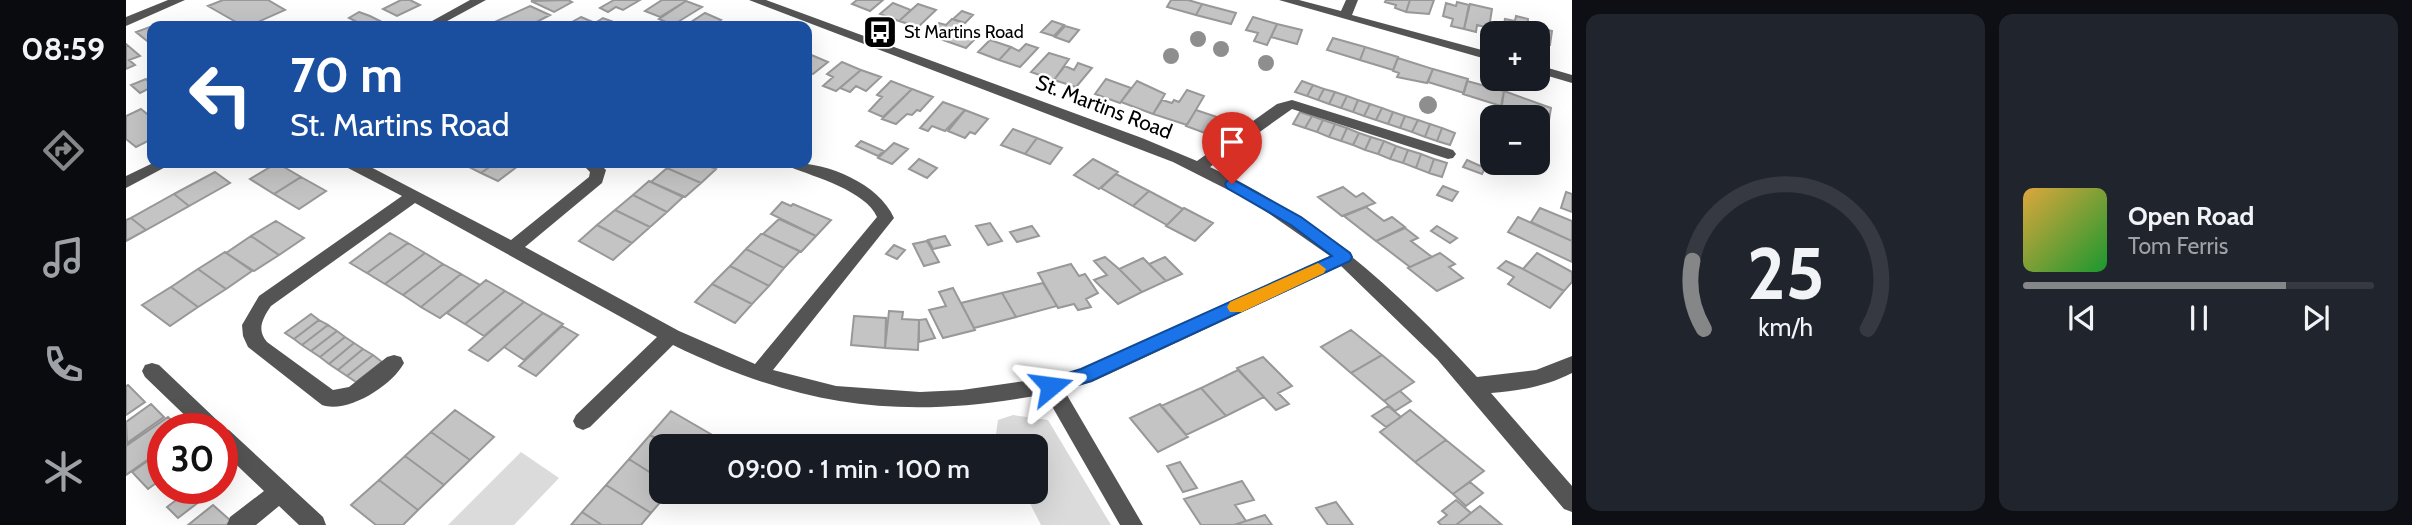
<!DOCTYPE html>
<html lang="en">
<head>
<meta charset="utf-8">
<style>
  :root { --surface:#171b24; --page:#20242c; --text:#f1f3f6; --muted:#9ea1a6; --line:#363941; --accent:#858687 }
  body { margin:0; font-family:Cabin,sans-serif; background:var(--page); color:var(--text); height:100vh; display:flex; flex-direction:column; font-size:26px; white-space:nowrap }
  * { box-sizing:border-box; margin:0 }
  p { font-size:23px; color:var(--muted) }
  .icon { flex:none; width:38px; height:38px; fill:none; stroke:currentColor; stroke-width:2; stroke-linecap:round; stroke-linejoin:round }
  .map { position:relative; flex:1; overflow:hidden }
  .drawer { display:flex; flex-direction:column; gap:14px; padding:14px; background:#0d0f14; width:840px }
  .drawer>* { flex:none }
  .top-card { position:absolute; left:21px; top:21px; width:665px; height:147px; border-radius:14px; box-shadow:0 7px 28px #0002; background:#1a4fa0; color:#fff; overflow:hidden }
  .tools { position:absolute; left:1354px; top:21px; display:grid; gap:14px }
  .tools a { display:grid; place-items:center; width:70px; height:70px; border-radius:14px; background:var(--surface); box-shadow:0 7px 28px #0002; font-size:35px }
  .speed { position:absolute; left:21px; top:413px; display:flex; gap:14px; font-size:35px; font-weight:700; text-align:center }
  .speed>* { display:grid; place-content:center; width:91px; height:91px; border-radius:50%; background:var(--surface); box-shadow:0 7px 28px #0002; line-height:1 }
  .speed .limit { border:10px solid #d22; background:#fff; color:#111 }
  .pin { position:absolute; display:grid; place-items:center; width:60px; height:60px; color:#fff; margin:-72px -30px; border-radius:50% 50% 50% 0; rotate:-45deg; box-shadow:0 0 7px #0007 }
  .pin .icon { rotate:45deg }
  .me { position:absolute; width:77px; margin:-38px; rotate:74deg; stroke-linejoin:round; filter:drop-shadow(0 0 5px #0008) }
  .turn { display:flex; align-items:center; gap:24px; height:147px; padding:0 28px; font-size:32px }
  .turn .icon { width:91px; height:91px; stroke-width:2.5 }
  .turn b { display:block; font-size:49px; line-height:60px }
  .drawer .widget { flex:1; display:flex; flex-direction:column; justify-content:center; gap:10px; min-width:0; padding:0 24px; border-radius:14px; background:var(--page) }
  .drawer .dial { align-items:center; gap:0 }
  .dial svg { height:182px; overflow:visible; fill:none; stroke:var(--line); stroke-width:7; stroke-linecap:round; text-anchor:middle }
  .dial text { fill:var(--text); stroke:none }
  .song { display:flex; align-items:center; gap:21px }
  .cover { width:84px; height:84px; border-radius:10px; background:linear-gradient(135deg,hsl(40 70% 55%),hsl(130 70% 35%)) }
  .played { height:7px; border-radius:4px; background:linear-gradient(90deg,var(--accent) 75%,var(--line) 75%) }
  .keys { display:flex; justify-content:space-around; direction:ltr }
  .drawer .tiles { flex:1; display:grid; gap:14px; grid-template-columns:repeat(2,1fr) }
  .trip { position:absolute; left:523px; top:434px; width:399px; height:70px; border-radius:14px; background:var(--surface); box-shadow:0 7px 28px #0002; font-weight:600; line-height:70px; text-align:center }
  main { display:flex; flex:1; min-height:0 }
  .tabs { display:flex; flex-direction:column; width:126px; justify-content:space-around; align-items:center; background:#090b0e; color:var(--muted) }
  .tabs .icon { width:49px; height:49px }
  .tabs .selected { color:var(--accent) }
  .tabs b { font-size:32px; color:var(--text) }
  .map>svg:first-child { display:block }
</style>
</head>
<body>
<main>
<nav class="tabs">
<b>08:59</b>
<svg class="icon selected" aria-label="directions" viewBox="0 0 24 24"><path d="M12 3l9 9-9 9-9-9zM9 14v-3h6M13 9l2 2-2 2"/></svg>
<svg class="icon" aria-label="music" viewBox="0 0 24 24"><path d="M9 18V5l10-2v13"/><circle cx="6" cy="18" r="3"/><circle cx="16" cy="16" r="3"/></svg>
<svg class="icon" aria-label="phone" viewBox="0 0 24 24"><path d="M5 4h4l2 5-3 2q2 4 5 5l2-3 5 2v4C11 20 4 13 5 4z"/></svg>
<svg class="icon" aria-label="climate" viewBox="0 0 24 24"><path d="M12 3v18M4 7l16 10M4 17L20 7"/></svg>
</nav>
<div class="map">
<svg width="1446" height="525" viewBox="0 0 1446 525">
  <rect width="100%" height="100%" fill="#fff"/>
  <path fill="#dbdbdb" d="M887 415 922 420 985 525H915L898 492H910V446H876L870 434 872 420Z
    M395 452 433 478 388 525H322Z"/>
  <path fill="#c4c4c4" stroke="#989898" stroke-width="2" d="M97 0H142L159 10 123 26H117L82 6Z
    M275 0H284L294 5 271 16 257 9Z
    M442 0 446 2 428 12 405 1Z
    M488 0H514L497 10 490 7 482 12 474 8Z
    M536 0H557L560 1 534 17 519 11Z
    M731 0H757L744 11 726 4Z
    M1045 0H1062L1076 4 1070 15 1041 7Z
    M1260 0H1284L1280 12 1269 8 1270 5 1259 2Z
    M1284 0H1308L1303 14 1280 12Z
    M560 1 576 7 547 25 533 19Z
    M1331 2 1343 5 1338 29 1325 26 1327 19 1317 16 1320 3 1330 6Z
    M767 3 785 10 773 21 754 14Z
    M792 4 810 10 792 27 773 21Z
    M1076 4 1110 13 1105 24 1070 15Z
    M1344 4 1366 9 1363 28 1351 25 1350 32 1338 29Z
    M404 6 424 15 403 26H360Z
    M836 11 847 15 839 23 827 19Z
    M233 12 244 16 258 23 252 26H222L231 22 223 18Z
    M579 13 595 20 586 26 562 24Z
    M1390 16 1402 19 1401 33H1376L1379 19 1389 21Z
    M455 17 469 23 477 18 485 21 477 26H459L448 21Z
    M1127 17 1151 24 1141 45 1128 41 1132 33 1120 30Z
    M826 19 838 23 820 41 801 34 813 23 820 25Z
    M926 21 938 25 928 36 915 32Z
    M32 24 35 26H26V45L10 32Z
    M1151 24 1176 30 1171 44 1145 37Z
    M1402 25 1426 31 1424 45 1412 44V33H1401Z
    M939 26 953 30 943 42 929 37Z
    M832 29 852 36 840 48 820 41Z
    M1207 38 1239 47 1234 60 1201 50Z
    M864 40 885 47 873 60 852 52Z
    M0 44 14 56 3 60 9 65 0 69Z
    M900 44 912 48 894 67 873 60 885 47 893 51Z
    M1239 47 1272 57 1267 70 1234 60Z
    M923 53 943 59 928 80 905 72Z
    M683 54 702 62 687 74 681 73V56Z
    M1272 58 1307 69 1301 83 1271 77 1273 73 1267 71Z
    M716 62 735 70 710 91 697 86 707 77 701 74Z
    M952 63 966 68 950 87 928 80 939 66 948 70Z
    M1307 69 1342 79 1338 93 1302 82Z
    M735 70 755 77 740 91 730 86 724 92 714 88Z
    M20 79 26 87 14 93 5 85Z
    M980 79 1005 88 994 103 969 94Z
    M765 81 786 89 757 117 743 111 756 97 751 95Z
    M1011 81 1039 94 1027 114 995 102Z
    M1176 81 1187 85 1181 96 1169 92Z
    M1341 81 1378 91 1375 106 1337 94Z
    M1187 85 1198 89 1192 100 1181 96Z
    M786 89 807 97 794 111 791 110 786 115 781 114 770 124 756 119Z
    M1198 89 1209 92 1203 104 1192 100Z
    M1061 90 1078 96 1061 125 1027 114 1036 100 1046 103 1048 100 1053 102Z
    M1378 91 1425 108 1423 120 1397 112 1396 117H1391L1375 112Z
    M1209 92 1221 96 1215 108 1203 104Z
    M1221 96 1232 100 1227 112 1215 108Z
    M1232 100 1244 104 1238 116 1227 112Z
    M817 102 839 110 819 131 806 126 802 131 794 128Z
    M1244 104 1256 108 1250 120 1238 116Z
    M1256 108 1267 112 1262 124 1250 120Z
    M15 109 26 118V139L10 147 0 139V116Z
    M839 110 862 119 849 134 844 132 839 138 822 131Z
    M1070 110 1097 119 1087 136 1060 126Z
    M1174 112 1186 116 1179 128 1167 124Z
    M1267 112 1279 116 1274 128 1262 124Z
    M1186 116 1197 120 1191 132 1179 128Z
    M1279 116 1292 120 1286 132 1274 128Z
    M1197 120 1209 124 1203 137 1191 132Z
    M1292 120 1304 124 1299 137 1286 132Z
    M1209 124 1221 128 1215 141 1203 137Z
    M1304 124 1316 128 1311 141 1299 137Z
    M1221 128 1233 133 1227 145 1215 141Z
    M1316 128 1329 133 1324 145 1311 141Z
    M887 129 911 138 899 154 875 145Z
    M1233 133 1245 137 1239 150 1227 145Z
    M1245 137 1258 141 1252 154 1239 150Z
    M911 138 936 148 924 164 899 154Z
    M735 141 758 151 752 156 730 146Z
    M1258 141 1270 146 1264 159 1252 154Z
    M768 143 782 149 766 164 752 158Z
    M1270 146 1282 150 1277 163 1264 159Z
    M1282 150 1295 154 1290 168 1277 163Z
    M1295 154 1308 159 1303 173 1290 168Z
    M793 159 811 168 801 178 783 169Z
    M967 159 992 172 973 189 948 175Z
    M1308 159 1321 163 1316 177 1303 173Z
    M1341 160 1359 168 1356 174 1337 167Z
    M151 163 175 177 148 194 124 179Z
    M341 163H369L355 173 339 165Z
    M369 163H396L372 181 355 173Z
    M547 163H575L590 169 575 183 541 168Z
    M541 168 575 183 559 197 525 182Z
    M89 172 104 183 63 206 48 194Z
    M990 174 1023 191 1007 206 975 188Z
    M175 177 200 191 173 209 148 194Z
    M523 181 525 182 557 197 541 212 507 195Z
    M1317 186 1332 192 1326 201 1311 195Z
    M1217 187 1230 197 1237 193 1249 203 1216 216 1192 197Z
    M1023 191 1057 209 1041 225 1007 206Z
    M1440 192 1446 194V212L1435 208Z
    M48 194 63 206 20 230 5 218Z
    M507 195 541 212 524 227 489 210Z
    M656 202 665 206 667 204 705 220 690 236 645 214Z
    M1240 207 1258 221 1266 217 1279 227 1250 241 1218 216Z
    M1058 208 1087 223 1069 241 1040 226Z
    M1414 208 1446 221V241L1405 222Z
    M489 210 524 227 506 243 471 225Z
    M1392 217 1446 241V262L1382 232Z
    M5 218 20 230 0 241V220Z
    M653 219 690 236 675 252 637 234Z
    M150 221 178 238 153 255 125 236Z
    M864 223 876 241 862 245 850 226Z
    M471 225 506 243 487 260 453 241Z
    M906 226 913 236 891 242 884 232Z
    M1311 226 1331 238 1324 243 1305 231Z
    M1279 228 1292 238 1285 241 1306 257 1284 267 1250 241Z
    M264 233 282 243 241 273 224 263Z
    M635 234H637L674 251 658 268 620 249Z
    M125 236 153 255 128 271 100 253Z
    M819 236 824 245 807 249 802 240Z
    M801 241 813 262 798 266 787 244Z
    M282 243 299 253 259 284 241 273Z
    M768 245 779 250 771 259 760 254Z
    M620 249 658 268 643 286 604 266Z
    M99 252 126 271 100 289 72 269Z
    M299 253 317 264 277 295 259 284Z
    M1314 253 1329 264 1323 267 1337 278 1311 291 1282 268Z
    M1411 253 1446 272V282L1438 291 1397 269Z
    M979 257 993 269 1016 292 992 304 968 280 981 275 968 261Z
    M1039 257 1056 274 1040 281 1023 264Z
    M1017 258 1040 281 1016 292 993 269Z
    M1380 261 1397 269 1438 291 1424 308 1382 284 1388 277 1372 268Z
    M317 264 335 274 295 307 277 295Z
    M945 264 953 276 959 274 972 293 960 299 965 307 952 310 948 304 932 308 912 273Z
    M604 266 643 286 626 304 586 284Z
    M72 269 100 289 72 307 45 287Z
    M335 274 354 285 314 318 295 307Z
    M360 280 379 291 339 324 321 313Z
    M917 283 931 306 890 317 876 293Z
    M586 284 626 304 609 323 569 302Z
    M45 287 72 307 44 326 16 305Z
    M827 288 849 330 817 338 803 310 820 306 813 292Z
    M379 291 398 302 358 336 339 324Z
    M876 293 890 317 848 328 835 303Z
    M398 302 417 313 362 361 343 350Z
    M763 311 777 312 776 319 793 320 792 350 759 348Z
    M417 313 437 324 398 360 378 347Z
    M185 314 193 320 168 339 159 333Z
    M728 316 760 318 759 348 725 345Z
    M800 319 809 338 793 342V320Z
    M193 320 202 325 176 345 168 339Z
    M202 325 211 331 185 351 176 345Z
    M436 326 452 335 410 376 393 366Z
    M1225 330 1256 355 1225 373 1195 347Z
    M211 331 219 337 194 357 185 351Z
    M219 337 228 343 203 364 194 357Z
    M228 343 237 349 212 370 203 364Z
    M237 349 247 355 221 376 212 370Z
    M247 355 256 362 230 382 221 376Z
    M1256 355 1288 382 1258 401 1225 373Z
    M1137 357 1166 386 1152 393 1163 404 1150 410 1111 368Z
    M1112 370 1138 397 1100 416 1075 388Z
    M2 385 19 402 0 415V386Z
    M1075 388 1100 416 1060 435 1035 406Z
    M1274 391 1285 401 1269 411 1258 401Z
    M25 404 38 417 1 443 0 422Z
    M1034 404 1062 437 1032 452 1004 418Z
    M1262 406 1275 417 1260 427 1246 416Z
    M329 410 368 437 344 460 305 432Z
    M1284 410 1320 440 1289 462 1254 432Z
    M545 411 588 436 580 446H544L524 435Z
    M42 417 54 429H37V449L0 475V446Z
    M305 432 344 460 318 485 279 456Z
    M524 435 544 446H536V480L503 459Z
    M1320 440 1358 471 1327 494 1289 462Z
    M655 441 693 442 692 446H654Z
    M37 450V478L22 489 6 472Z
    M279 456 318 485 292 510 253 480Z
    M503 459 536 480V492H543L525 513 480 485Z
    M1054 462 1071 488 1057 492 1041 466Z
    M253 480 292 510 277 525H250L225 505Z
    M1116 481 1128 500 1109 505 1120 521 1108 525H1075L1058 499Z
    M1344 482 1357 493 1340 506 1327 494Z
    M480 485 525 513 515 525H476L456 512Z
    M66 488H91L52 518 41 507Z
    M654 492H682L681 499 654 498Z
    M1330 500 1345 513 1330 525H1315L1312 522 1321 515 1316 511Z
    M1210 502 1227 525H1202L1190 508Z
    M87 505 105 521 100 525H62Z
    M1354 506 1376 525H1330L1345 513Z
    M456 512 476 525H445Z
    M1139 515 1146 525H1108L1120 521Z"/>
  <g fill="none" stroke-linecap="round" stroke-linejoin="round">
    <path fill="#545454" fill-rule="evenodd" d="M42 0H59L0 26V17Z
      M344 0H360L312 26H297Z
      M623 0H640L1016 138 1071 161 1151 104 1166 100 1327 150 1330 154 1327 158 1322 159 1166 109 1084 167C1190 216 1273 292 1351 377L1410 370 1446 356V373C1421 386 1393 391 1365 393L1446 486V512L1438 509 1311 359 1215 266 966 382 938 390 1017 525H994L919 394C778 421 676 408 547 345L464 427 457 430 450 427 447 421 450 415 531 337 289 203 145 306C137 318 130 329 141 342L207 390 223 387 261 357 268 355 275 357 278 363C266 386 221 414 196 405L122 347 117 336 116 325 133 296 276 196 220 167 217 163H237L385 240 463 177 464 172 455 163H473L480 170 476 183 399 247 553 331 629 364 751 217C740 191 689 177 664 167L661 163C697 161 752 182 768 218L647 370 710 386 794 392 836 390 919 378 955 369 1204 256 1128 203 1047 162Z
      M1153 0H1173L1215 11 1220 0H1232L1226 15 1367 53V61Z
      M1412 65 1446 75V83L1412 73Z
      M27 163H47L0 188V176Z
      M26 363 33 365 94 423 97 428 103 430 197 517 200 525H173L153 506 130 525H101L104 517 138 491 96 451V429H73L19 377 16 371 19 365Z"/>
  </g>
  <g fill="#8e8e8e">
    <circle cx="1072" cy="39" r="8"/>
    <circle cx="1095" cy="49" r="8"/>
    <circle cx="1045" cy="56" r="8"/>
    <circle cx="1140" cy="63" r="8"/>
    <circle cx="1302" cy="105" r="9"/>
  </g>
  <path fill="#1a73e8" stroke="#114b97" stroke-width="2" d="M1106 179 1175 217 1224 253 1226 257 1224 261 965 381 925 393 919 391 916 386 919 380 955 369 1206 256 1165 225 1101 188 1099 184 1101 181Z"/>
  <path fill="#f59e0b" d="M1192 263 1200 269 1198 273 1116 312H1104L1101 307 1104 302Z"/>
  <defs>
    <g id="bus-square" transform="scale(1.75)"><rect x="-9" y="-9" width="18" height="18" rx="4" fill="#000" stroke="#fff"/><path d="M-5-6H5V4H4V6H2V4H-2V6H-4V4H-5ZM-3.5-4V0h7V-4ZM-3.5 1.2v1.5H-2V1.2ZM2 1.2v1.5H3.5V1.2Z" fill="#fff"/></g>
  </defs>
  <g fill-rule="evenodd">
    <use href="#bus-square" x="754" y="32"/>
  </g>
  <g text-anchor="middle" stroke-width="5" stroke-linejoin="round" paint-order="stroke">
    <g font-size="18" fill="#000" stroke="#fff" text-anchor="start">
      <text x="778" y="38">St Martins Road</text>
    </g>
    <g font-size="21" fill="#000" stroke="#fff">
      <text transform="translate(978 107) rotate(21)" y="7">St. Martins Road</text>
    </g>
  </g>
</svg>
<div class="tools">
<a>+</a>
<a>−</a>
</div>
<div class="speed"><div class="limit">30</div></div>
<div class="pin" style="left:1106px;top:184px;background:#d93025"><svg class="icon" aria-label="arrive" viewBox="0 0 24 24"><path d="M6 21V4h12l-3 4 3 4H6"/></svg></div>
<svg class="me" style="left:925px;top:386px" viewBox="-20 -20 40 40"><path d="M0-17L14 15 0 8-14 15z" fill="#1a73e8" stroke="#fff" stroke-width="4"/></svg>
<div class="trip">09:00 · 1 min · 100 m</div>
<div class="top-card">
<div class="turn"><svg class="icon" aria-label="left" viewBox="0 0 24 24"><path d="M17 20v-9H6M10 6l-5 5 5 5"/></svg><div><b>70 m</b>St. Martins Road</div></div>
</div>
</div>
<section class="drawer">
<div class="tiles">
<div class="widget dial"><svg viewBox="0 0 100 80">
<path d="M14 69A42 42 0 1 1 86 69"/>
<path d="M14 69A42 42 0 0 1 9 39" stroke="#858687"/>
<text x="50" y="56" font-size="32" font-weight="700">25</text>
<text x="50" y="72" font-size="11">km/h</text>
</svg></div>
<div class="widget">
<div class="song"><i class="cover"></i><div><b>Open Road</b><p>Tom Ferris</p></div></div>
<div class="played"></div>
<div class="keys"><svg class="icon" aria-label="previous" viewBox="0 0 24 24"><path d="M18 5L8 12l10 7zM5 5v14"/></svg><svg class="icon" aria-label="pause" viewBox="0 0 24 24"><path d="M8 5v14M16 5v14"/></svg><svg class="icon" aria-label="next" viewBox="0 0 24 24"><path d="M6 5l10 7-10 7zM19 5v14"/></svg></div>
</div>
</div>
</section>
</main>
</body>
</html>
